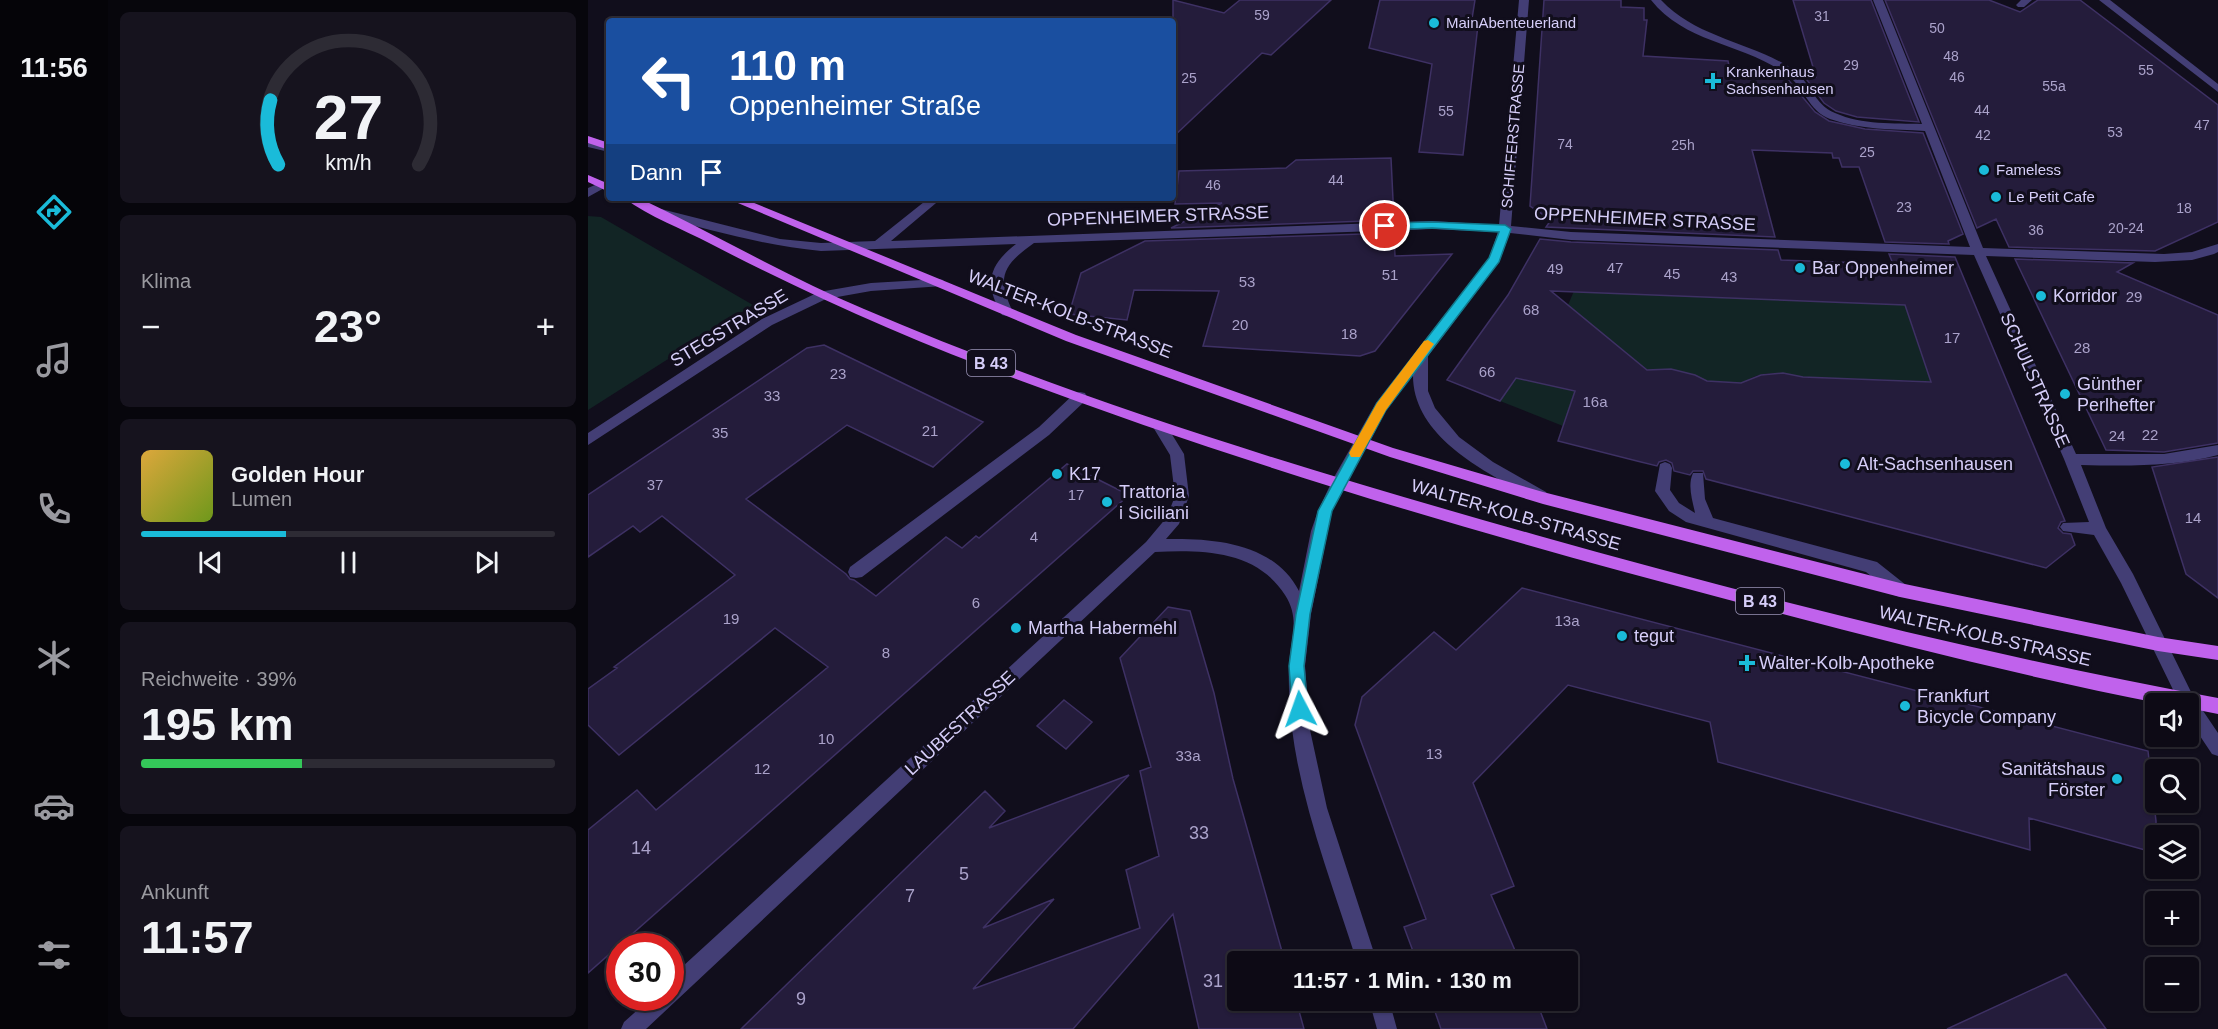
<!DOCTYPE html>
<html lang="de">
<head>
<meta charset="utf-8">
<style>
  :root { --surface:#0d0a15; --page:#16131e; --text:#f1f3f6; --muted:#9a9aa0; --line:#2d2b34; --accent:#1abbd9 }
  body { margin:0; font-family:Arial,sans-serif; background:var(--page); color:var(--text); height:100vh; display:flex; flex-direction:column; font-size:22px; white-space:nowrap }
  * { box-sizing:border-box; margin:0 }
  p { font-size:20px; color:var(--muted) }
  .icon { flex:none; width:33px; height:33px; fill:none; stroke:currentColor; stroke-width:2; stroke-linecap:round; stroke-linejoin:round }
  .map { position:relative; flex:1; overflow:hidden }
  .side { display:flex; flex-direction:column; gap:12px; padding:12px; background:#07060c; width:480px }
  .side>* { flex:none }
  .guide { position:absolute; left:18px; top:18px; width:570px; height:183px; border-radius:6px; box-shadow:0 2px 4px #0004,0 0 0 2px var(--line); background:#1a4fa0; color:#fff; overflow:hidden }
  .controls { position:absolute; left:1557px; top:693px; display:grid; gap:12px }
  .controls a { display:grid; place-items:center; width:54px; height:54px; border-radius:6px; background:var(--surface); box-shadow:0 2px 4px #0004,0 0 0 2px var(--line); font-size:30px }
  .speed { position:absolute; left:18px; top:933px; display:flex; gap:12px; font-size:30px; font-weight:700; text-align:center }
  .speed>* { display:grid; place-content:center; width:78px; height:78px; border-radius:50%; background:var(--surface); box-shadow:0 2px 4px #0004,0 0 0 2px var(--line); line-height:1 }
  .speed .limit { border:9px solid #d22; background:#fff; color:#111 }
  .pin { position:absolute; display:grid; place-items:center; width:51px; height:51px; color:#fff; margin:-26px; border:3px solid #fff; border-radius:50%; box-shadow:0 2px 6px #0007 }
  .me { position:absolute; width:66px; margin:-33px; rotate:356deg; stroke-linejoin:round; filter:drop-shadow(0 0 4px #0008) }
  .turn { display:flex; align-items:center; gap:21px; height:126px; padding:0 24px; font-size:27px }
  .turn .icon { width:78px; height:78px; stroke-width:2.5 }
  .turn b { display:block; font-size:42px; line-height:51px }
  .then { display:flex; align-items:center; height:57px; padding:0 24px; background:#0003; gap:12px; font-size:22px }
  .big { font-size:45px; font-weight:700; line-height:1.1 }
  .side .tile { flex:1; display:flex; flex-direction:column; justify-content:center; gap:9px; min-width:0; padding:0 21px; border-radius:9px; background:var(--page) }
  .side .dial { align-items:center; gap:0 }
  .dial svg { height:156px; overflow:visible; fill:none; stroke:var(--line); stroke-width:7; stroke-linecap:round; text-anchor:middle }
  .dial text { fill:var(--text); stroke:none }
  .song { display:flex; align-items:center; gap:18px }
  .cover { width:72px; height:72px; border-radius:9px; background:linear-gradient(135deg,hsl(40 70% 55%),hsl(80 70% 35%)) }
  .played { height:6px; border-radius:3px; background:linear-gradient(90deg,var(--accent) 35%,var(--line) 35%) }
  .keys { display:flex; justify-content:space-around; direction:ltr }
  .heat { display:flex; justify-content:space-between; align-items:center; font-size:33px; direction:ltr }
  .charge { height:9px; border-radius:4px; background:linear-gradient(90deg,#34c759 39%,var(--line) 0) }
  .trip { position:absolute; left:639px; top:951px; width:351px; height:60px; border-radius:6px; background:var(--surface); box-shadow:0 2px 4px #0004,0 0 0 2px var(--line); font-weight:700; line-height:60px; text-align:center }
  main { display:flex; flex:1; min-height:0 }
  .tab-bar { display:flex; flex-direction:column; width:108px; justify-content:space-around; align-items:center; background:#050408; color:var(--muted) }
  .tab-bar .icon { width:42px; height:42px }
  .tab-bar .selected { color:var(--accent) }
  .tab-bar b { font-size:27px; color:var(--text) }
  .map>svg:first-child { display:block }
</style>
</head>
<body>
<main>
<nav class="tab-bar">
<b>11:56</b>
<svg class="icon selected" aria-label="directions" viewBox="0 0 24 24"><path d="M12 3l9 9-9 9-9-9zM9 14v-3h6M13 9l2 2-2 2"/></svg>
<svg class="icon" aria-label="music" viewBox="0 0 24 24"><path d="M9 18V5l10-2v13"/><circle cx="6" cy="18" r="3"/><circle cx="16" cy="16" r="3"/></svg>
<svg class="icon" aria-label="phone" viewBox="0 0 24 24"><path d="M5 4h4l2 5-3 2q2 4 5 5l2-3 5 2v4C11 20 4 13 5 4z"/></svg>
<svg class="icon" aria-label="climate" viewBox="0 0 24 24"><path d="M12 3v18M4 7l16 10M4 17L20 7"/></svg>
<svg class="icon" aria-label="car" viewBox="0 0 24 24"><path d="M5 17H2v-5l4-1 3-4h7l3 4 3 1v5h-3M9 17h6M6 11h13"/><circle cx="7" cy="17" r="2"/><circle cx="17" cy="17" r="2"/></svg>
<svg class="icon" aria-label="filters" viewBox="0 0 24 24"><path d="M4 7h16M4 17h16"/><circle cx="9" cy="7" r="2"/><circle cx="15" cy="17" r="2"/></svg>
</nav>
<section class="side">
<div class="tile dial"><svg viewBox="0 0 100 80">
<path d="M14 69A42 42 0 1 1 86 69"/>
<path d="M14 69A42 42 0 0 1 10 36" stroke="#1abbd9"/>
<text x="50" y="56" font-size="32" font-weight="700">27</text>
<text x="50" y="72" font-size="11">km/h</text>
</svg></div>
<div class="tile"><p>Klima</p>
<div class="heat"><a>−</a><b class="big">23°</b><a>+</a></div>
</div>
<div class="tile">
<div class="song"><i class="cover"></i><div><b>Golden Hour</b><p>Lumen</p></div></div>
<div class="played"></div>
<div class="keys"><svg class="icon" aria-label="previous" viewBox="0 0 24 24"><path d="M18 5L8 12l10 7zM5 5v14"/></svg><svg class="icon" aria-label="pause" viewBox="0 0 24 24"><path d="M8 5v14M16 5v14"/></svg><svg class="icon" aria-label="next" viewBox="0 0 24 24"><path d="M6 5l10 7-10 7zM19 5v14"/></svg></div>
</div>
<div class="tile"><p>Reichweite · 39%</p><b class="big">195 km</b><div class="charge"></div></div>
<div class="tile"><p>Ankunft</p><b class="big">11:57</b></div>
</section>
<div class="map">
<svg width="1630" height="1029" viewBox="0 0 1630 1029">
  <rect width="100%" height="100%" fill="#110e1c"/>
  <path fill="#122525" d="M0 216 13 217 165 305 0 410Z
    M989 284 1071 295 1162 299 1330 297 1321 318 1333 354 1383 356 1394 383 1215 377C1194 373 1172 369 1154 384L1138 382 1121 383 1107 375 1083 369 1060 371 1030 346 1023 350 987 391 975 426 912 401 938 363 965 340Z"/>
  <path fill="#241c3b" stroke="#3e3164" stroke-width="1.5" fill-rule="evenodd" d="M585 0 636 13 652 0H743L683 55 674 53 585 137Z
    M792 0H887L883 25H890L875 155 831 152 844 64 781 48Z
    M956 0H1033V7L1056 8V20H1059L1055 56 1140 61 1141 66 1146 67 1147 75 1197 76 1227 112 1241 121 1277 129 1335 133 1375 234 1360 241 1361 244 1297 242 1271 167H1254L1251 158H1245L1244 153 1164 150 1187 237 958 227 963 220 942 206Z
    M1205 0H1283L1331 122 1269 117 1248 111 1236 103 1216 76 1228 77Z
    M1297 0H1401L1432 12 1450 0H1492L1630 105V222L1567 251 1421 247 1408 219 1389 228Z
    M803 158 806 220 583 228 634 203 587 204 591 171 698 168 708 160Z
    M806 233 807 256 864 254 787 351 772 356 615 346 631 291 546 290 539 320 481 314 493 273 557 241Z
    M952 239 983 242 1190 250 1193 260 1305 264 1301 254 1367 257 1477 521 1473 522 1470 528 1475 533 1483 534 1487 545 1458 568 1118 479 1115 471H1105L1102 475 1086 471 1084 463 1078 460 1071 462 1069 466 1049 461 970 441 987 391 928 378 912 401 859 380 920 295ZM963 291 1317 305 1343 382 1215 377 1195 373 1173 375 1153 383 1119 381 1107 375 1083 369 1059 370Z
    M1427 259 1545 263 1529 272 1630 315V443L1576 452 1518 450Z
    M236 345 395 422 345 467 259 425 158 499 258 574 262 579 266 580 288 596 358 537 374 548 388 536 391 538 479 464 541 495 0 973V830L49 790 68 810 240 667 187 628 31 755 0 725V689L29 668 26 667 147 575 74 516 52 532 45 526 0 557V495L219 348Z
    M1630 457V598L1598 574 1564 467Z
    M934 588 1560 751 1568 821V853L1441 818 1442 850 1130 762 1122 722 980 685 885 783 926 886 903 895 932 962H829L816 927 838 919 767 725 774 697 846 632 868 650Z
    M580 607 602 611 626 693 645 779 697 962H650V1000H708L716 1029H611L585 914 485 1029H153L397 791 417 811 401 828 541 775 395 928 466 899 385 989 552 928 538 870 571 856 552 771 563 767 532 658Z
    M476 700 504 722 478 749 449 726Z
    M1478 974 1518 1029H1359Z
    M843 1000H948L959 1029H853Z"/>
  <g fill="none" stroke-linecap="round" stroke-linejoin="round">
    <path fill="#433e75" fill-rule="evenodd" d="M931 0H941L923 226 983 232 1382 247 1337 131C1305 129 1272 130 1242 119 1220 111 1216 86 1198 74 1155 43 1098 44 1063 0H1073C1109 38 1160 41 1203 68 1222 80 1226 105 1247 113 1274 125 1306 123 1334 124L1285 0H1295L1395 248 1576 254 1604 252 1630 244V252L1626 254 1604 260 1567 262 1398 256 1488 454H1576L1630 445V455C1584 467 1539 466 1493 465L1518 528 1545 574 1605 696 1630 733V756L1624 754 1600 718V704H1592L1533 583 1506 535 1475 531 1472 527 1475 523 1501 522 1476 459 1386 255 983 240 922 233 911 262 840 356V391L847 408 871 437 905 462 958 492 960 496 958 500C947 504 935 493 925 487 883 464 824 430 825 374L798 411 744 511 723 614 717 666 722 730 739 808 789 962H769C745 886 714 808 704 729 702 709 700 686 701 666 702 639 713 620 697 595 668 550 615 550 567 552L58 1029H33L36 1022 63 998H82V978L558 542 579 517 587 496 582 455 565 427 567 423H577L596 454 601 496 591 524 578 539C627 538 686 543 711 591L723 531 730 511 745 479 788 403 901 258 910 232 844 229 446 243C415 265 408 277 425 312L419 316 414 315C396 284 400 266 428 244L233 251C177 246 123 230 69 216V210L73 209 192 239 233 243 287 241 341 198H354L303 241 844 221 911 225Z
      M1433 0H1444L1436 7H1430L1428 5Z
      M1511 0H1522L1630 84V92Z
      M0 141 21 146V152L0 147Z
      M14 182 20 185 18 187 0 197V188Z
      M351 279 355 280 357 283 355 286 283 291 238 299 184 325 0 445V433L174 319 231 292 283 283Z
      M492 392 497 393 499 397 497 401 461 435 274 577 268 578 262 577 260 572 262 567 451 427 487 393Z
      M1077 462 1082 464 1084 468 1082 490 1091 503 1107 513C1105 502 1099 486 1105 473H1115L1117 499 1125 518 1289 562 1318 585 1320 590 1318 595 1312 597 1306 595 1278 572 1098 522 1081 511 1067 491 1072 464Z
      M781 1000H801L809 1029H789Z"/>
    <path fill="#c062ec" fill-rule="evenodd" d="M0 136 21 143V150L0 143Z
      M0 175 21 184V192L0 182Z
      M36 198H51C126 234 199 276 276 309 493 402 721 471 948 535 1173 598 1400 656 1630 698V714L1600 708V704H1575C1426 675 1278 636 1130 597 894 535 658 465 428 379 322 340 223 296 123 244 95 229 61 217 36 198Z
      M138 198H154L488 335 805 448 955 492 1312 583 1570 637 1630 646V660L1570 651 1312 597 955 504 802 457 478 341Z"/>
  </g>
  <path fill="#1abbd9" stroke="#117a8d" stroke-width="1.5" d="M844 222 917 225 923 229 911 262 798 410 744 511 722 614 716 666 720 709 717 714 712 716 706 714 704 709 701 666 708 614 730 511 789 403 901 258 911 232 844 228 797 230 792 226 797 223Z"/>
  <path fill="#f59e0b" d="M840 340 846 344 798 410 772 457H763L761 453 789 403 836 341Z"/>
  <g fill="#1abbd9" stroke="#110e1c" stroke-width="2">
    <circle cx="846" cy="23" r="6"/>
    <path d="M1122 72h6v6h6v6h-6v6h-6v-6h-6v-6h6z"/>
    <circle cx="1396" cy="170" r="6"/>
    <circle cx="1408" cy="197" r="6"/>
    <circle cx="1212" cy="268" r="6"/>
    <circle cx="1453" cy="296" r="6"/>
    <circle cx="1477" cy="394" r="6"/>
    <circle cx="1257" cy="464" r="6"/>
    <circle cx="469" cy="474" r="6"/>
    <circle cx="519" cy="502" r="6"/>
    <circle cx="428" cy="628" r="6"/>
    <circle cx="1034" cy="636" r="6"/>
    <path d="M1156 654h6v6h6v6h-6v6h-6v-6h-6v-6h6z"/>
    <circle cx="1317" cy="706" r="6"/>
    <circle cx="1529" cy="779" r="6"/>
  </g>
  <g text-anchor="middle" stroke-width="6" stroke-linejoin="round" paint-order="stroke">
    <g font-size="14" fill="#aaa2ca">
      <text x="674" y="20">59</text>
      <text x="1234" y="21">31</text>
      <text x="1349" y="33">50</text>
      <text x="1363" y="61">48</text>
      <text x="1263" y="70">29</text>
      <text x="1558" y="75">55</text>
      <text x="1369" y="82">46</text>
      <text x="601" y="83">25</text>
      <text x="1466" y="91">55a</text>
      <text x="1394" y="115">44</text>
      <text x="858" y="116">55</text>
      <text x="1614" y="130">47</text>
      <text x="1527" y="137">53</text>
      <text x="1395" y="140">42</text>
      <text x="977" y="149">74</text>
      <text x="1095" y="150">25h</text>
      <text x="1279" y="157">25</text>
      <text x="748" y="185">44</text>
      <text x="625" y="190">46</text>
      <text x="1316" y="212">23</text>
      <text x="1596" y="213">18</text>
      <text x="1538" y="233">20-24</text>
      <text x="1448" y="235">36</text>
    </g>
    <g font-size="15" fill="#d6cef9" stroke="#110e1c" text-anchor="start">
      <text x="858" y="28">MainAbenteuerland</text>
      <text x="1138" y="77">Krankenhaus<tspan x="1138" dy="17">Sachsenhausen</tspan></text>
      <text x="1408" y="175">Fameless</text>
      <text x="1420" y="202">Le Petit Cafe</text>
    </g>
    <g font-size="15" fill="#d6cef9" stroke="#110e1c">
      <text transform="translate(925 136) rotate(-85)" y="5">SCHIFFERSTRASSE</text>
    </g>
    <g font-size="15" fill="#aaa2ca">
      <text x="1027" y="273">47</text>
      <text x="967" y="274">49</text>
      <text x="1084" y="279">45</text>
      <text x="802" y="280">51</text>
      <text x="1141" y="282">43</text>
      <text x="659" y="287">53</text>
      <text x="1546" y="302">29</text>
      <text x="943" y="315">68</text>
      <text x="652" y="330">20</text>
      <text x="761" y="339">18</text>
      <text x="1364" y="343">17</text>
      <text x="1494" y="353">28</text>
      <text x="899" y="377">66</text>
      <text x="250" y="379">23</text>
      <text x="184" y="401">33</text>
      <text x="1007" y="407">16a</text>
      <text x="342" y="436">21</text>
      <text x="132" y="438">35</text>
      <text x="1562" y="440">22</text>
      <text x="1529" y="441">24</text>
      <text x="67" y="490">37</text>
      <text x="488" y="500">17</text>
      <text x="1605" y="523">14</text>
      <text x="446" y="542">4</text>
      <text x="388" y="608">6</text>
      <text x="143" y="624">19</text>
      <text x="979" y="626">13a</text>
      <text x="298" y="658">8</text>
      <text x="238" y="744">10</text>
      <text x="846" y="759">13</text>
      <text x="600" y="761">33a</text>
      <text x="174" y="774">12</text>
    </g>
    <g fill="#110e1c" stroke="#9b94b7" stroke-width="1.5">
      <rect x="379" y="350" width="48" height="26" rx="4.5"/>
      <rect x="1148" y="588" width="48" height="26" rx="4.5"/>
    </g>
    <g font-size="16" font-weight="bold" fill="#d6cef9">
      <text x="403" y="369">B 43</text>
      <text x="1172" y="607">B 43</text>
    </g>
    <g font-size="18" fill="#d6cef9" stroke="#110e1c">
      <text transform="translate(570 216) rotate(-2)" y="6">OPPENHEIMER STRASSE</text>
      <text transform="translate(1057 219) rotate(3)" y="6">OPPENHEIMER STRASSE</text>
      <text transform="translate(482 314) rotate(21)" y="6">WALTER-KOLB-STRASSE</text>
      <text transform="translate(141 328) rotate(-31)" y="6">STEGSTRASSE</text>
      <text transform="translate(1447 380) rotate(66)" y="6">SCHULSTRASSE</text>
      <text transform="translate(928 515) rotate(16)" y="6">WALTER-KOLB-STRASSE</text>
      <text transform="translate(1397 636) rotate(13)" y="6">WALTER-KOLB-STRASSE</text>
      <text transform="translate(372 723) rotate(-43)" y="6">LAUBESTRASSE</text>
    </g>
    <g font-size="18" fill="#d6cef9" stroke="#110e1c" text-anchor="start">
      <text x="1224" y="274">Bar Oppenheimer</text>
      <text x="1465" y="302">Korridor</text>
      <text x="1489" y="390">Günther<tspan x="1489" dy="21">Perlhefter</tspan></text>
      <text x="1269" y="470">Alt-Sachsenhausen</text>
      <text x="481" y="480">K17</text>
      <text x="531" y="498">Trattoria<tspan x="531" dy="21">i Siciliani</tspan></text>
      <text x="440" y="634">Martha Habermehl</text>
      <text x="1046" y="642">tegut</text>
      <text x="1171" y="669">Walter-Kolb-Apotheke</text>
      <text x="1329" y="702">Frankfurt<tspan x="1329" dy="21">Bicycle Company</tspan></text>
      <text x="1517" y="775" text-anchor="end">Sanitätshaus<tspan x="1517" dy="21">Förster</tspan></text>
    </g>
    <g font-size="18" fill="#aaa2ca">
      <text x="611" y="839">33</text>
      <text x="53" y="854">14</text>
      <text x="376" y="880">5</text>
      <text x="322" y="902">7</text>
      <text x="625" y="987">31</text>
      <text x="213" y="1005">9</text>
    </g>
  </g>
</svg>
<div class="controls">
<a><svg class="icon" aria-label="sound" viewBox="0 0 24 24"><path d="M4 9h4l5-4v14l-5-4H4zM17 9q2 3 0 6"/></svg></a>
<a><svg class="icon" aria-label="search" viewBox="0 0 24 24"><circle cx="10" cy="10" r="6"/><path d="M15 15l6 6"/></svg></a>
<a><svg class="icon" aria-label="layers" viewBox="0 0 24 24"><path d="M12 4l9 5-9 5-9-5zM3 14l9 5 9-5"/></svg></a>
<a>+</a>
<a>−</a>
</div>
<div class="speed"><div class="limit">30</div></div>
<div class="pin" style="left:797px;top:226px;background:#d93025"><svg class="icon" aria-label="arrive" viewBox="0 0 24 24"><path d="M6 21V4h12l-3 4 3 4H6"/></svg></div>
<svg class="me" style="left:712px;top:709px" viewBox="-20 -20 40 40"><path d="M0-17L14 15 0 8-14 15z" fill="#1abbd9" stroke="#fff" stroke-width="4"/></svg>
<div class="trip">11:57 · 1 Min. · 130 m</div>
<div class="guide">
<div class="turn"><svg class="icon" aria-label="left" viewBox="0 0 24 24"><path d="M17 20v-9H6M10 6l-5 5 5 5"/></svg><div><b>110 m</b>Oppenheimer Straße</div></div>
<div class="then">Dann<svg class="icon" aria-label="arrive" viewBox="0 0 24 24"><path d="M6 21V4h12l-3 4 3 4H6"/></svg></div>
</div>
</div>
</main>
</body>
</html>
